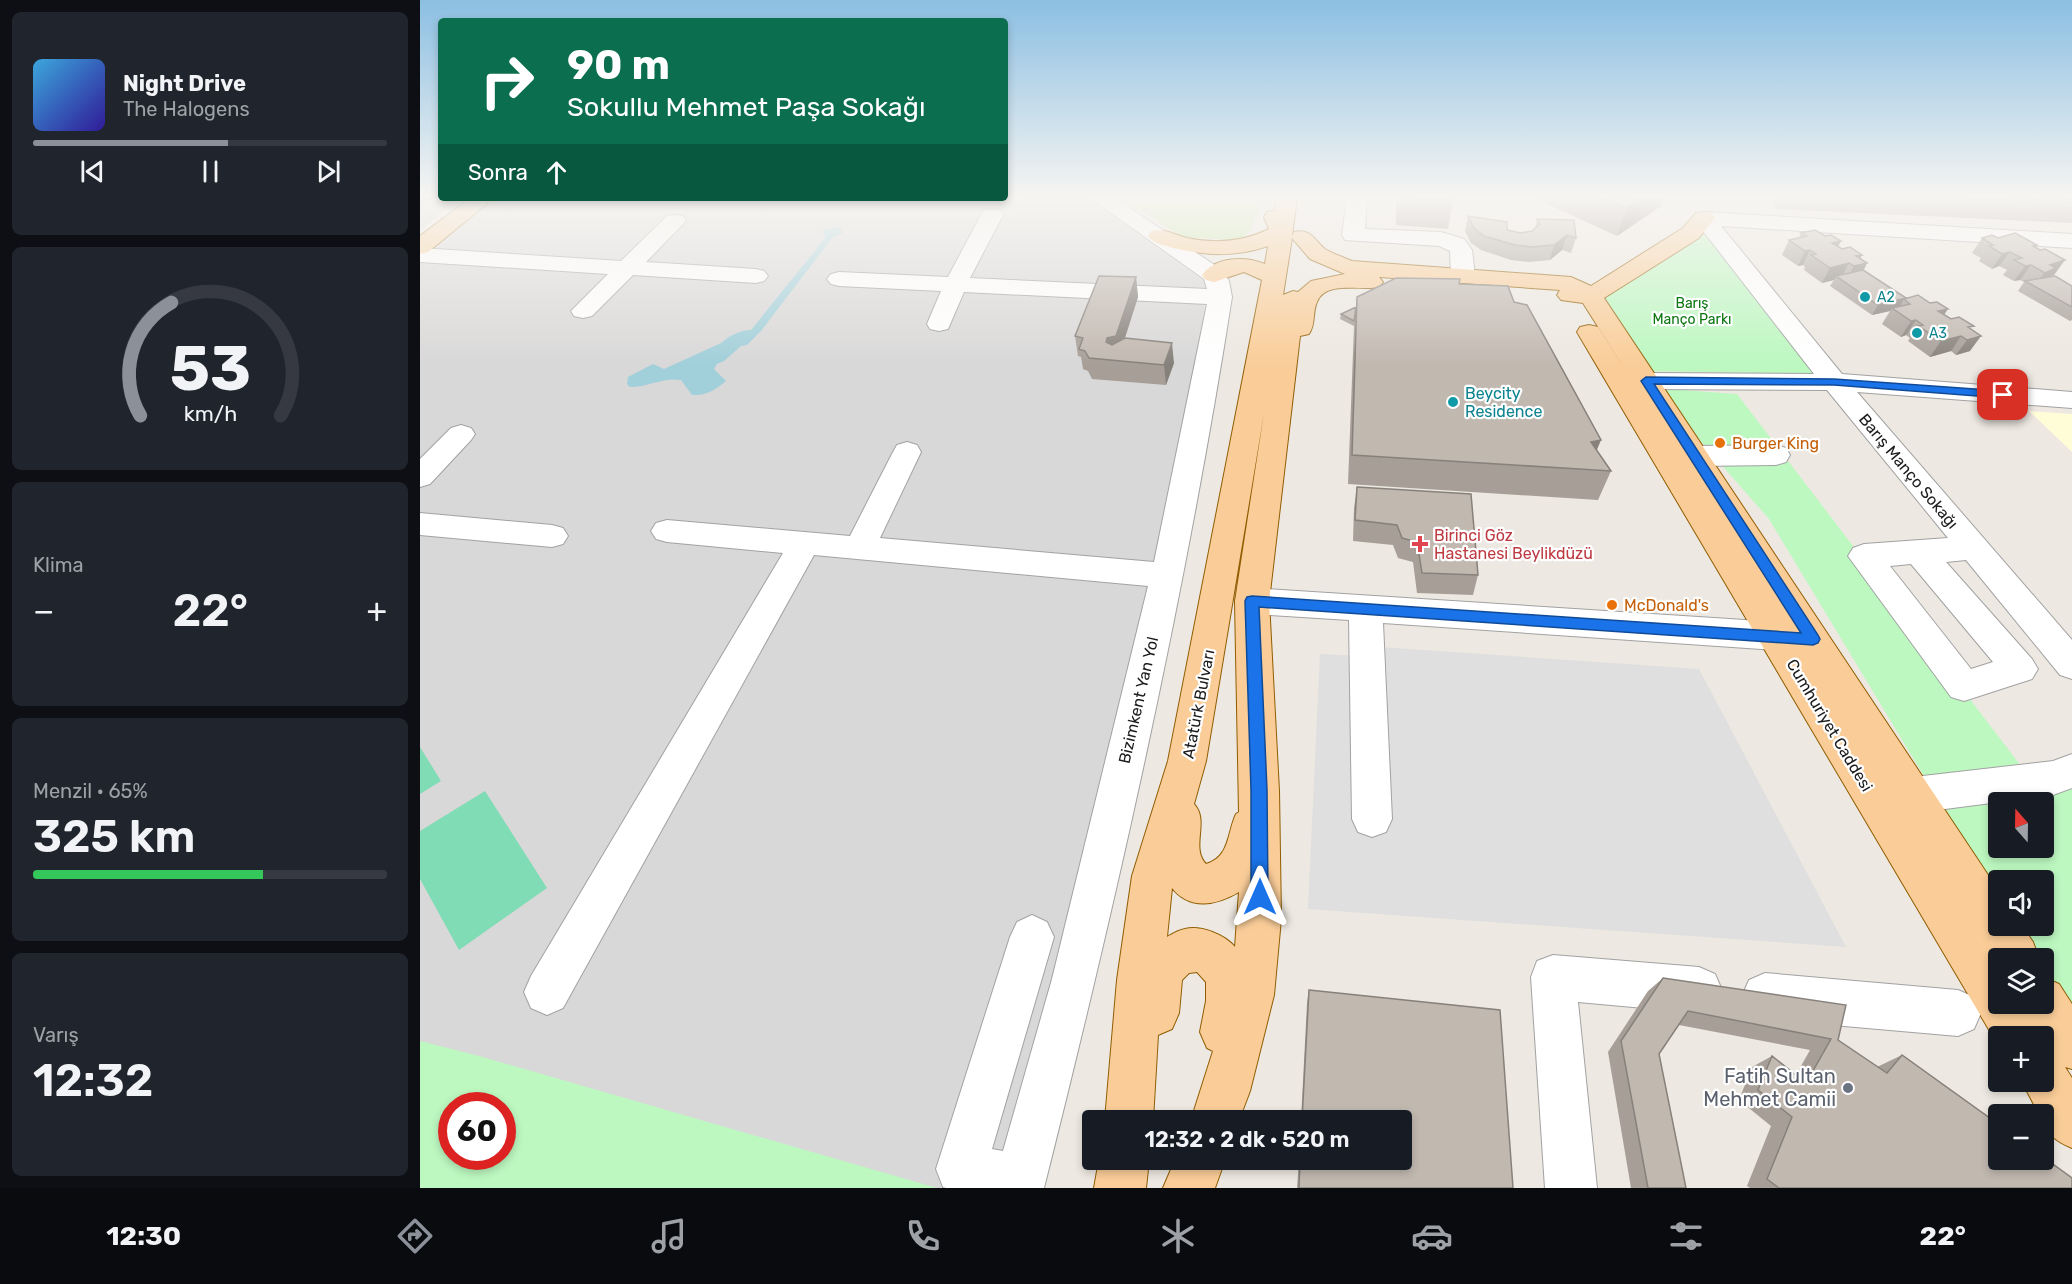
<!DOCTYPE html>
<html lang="tr">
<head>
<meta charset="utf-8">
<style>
  :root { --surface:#171b24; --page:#20242c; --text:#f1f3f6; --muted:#9ea1a6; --line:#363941; --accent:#8c9099 }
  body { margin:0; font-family:Rubik,sans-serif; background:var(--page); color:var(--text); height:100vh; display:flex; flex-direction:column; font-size:22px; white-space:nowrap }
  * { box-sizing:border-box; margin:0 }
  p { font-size:20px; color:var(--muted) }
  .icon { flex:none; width:33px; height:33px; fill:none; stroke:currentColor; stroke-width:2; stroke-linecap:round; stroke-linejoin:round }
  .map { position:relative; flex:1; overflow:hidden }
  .side { display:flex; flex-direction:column; gap:12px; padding:12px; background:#0d0f14; width:420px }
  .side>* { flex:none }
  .banner { position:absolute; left:18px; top:18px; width:570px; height:183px; border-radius:6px; box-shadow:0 3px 9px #0003; background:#0b6e4f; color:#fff; overflow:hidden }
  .needle { width:39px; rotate:340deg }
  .controls { position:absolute; left:1568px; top:792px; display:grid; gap:12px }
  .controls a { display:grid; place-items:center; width:66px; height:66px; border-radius:6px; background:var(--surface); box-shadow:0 3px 9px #0003; font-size:30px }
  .speed { position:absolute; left:18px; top:1092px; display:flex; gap:12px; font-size:30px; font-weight:700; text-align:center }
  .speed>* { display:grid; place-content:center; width:78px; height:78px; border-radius:50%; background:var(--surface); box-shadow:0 3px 9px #0003; line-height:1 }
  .speed .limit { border:9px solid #d22; background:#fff; color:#111 }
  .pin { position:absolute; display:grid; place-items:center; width:51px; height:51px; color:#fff; margin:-26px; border-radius:12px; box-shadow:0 3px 9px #0006 }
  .me { position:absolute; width:66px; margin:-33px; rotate:0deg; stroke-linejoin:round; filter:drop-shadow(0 0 4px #0008) }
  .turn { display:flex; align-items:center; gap:21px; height:126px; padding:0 30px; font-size:27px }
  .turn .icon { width:78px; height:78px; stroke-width:2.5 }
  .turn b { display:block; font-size:42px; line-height:51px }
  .then { display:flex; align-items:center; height:57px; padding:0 30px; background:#0003; gap:12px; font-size:22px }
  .big { font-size:45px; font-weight:600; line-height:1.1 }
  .side .widget { flex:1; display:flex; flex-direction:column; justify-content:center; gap:9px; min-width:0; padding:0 21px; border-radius:9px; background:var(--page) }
  .side .dial { align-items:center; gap:0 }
  .dial svg { height:156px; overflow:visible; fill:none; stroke:var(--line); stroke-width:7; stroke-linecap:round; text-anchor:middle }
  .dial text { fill:var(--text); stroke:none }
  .song { display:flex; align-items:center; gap:18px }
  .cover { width:72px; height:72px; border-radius:9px; background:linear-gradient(135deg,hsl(200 70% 55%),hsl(250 70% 35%)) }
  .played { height:6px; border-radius:3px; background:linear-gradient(90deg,var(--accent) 55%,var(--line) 55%) }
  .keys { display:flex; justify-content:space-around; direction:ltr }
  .heat { display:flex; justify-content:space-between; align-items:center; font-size:33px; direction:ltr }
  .charge { height:9px; border-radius:4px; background:linear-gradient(90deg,#34c759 65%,var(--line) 0) }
  .trip { position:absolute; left:662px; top:1110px; width:330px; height:60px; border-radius:6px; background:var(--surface); box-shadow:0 3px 9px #0003; font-weight:600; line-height:60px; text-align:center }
  .tabs { display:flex; height:96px; justify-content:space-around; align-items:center; background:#090b0e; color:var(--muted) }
  .tabs .icon { width:42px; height:42px }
  .tabs .on { color:var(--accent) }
  .tabs b { font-size:27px; color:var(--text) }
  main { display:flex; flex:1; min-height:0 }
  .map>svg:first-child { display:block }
</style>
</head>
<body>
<main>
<section class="side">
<div class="widget">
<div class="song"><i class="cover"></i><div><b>Night Drive</b><p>The Halogens</p></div></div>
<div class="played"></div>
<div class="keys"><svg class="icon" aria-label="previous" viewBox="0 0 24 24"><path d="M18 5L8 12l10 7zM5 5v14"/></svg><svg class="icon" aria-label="pause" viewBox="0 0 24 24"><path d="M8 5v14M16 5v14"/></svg><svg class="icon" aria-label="next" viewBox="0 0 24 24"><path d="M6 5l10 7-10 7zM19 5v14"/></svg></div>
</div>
<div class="widget dial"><svg viewBox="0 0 100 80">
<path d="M14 69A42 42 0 1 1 86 69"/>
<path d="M14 69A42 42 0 0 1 30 11" stroke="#8c9099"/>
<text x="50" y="56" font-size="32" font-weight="700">53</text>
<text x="50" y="72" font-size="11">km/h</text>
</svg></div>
<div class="widget"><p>Klima</p>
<div class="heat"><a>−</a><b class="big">22°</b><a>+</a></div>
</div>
<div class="widget"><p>Menzil · 65%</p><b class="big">325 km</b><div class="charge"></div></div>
<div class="widget"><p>Varış</p><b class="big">12:32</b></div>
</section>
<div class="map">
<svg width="1652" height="1188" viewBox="0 0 1652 1188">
  <rect width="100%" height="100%" fill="#ede8e1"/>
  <path fill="#d9d8d8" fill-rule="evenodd" d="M0 198H41L0 230Z
    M69 198H667L787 283 779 368 709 697 584 1188H0V253ZM32 1106H82V1156H32Z"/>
  <path fill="#fefdd8" d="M1609 411 1652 414V452Z"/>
  <path fill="#c8e7a6" d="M702 198H835L839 211 831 229 822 238 813 240 762 237Z"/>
  <path fill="#bcf8c0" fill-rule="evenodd" d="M1280 235 1292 237 1402 374 1218 371 1176 297Z
    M1234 388 1317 394 1604 770 1507 781 1349 519Z
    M1652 787V1024L1623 979V958H1610L1588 926H1623V880H1578V909L1512 806ZM1578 802H1623V848H1578Z
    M0 1041 59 1056 517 1188H0ZM32 1106H82V1156H32Z"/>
  <path fill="#7fdcb5" d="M0 747 21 781 0 794Z
    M65 791 127 888 39 950 0 879V831Z"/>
  <path fill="#dfdfdf" d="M959 647 1279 669 1426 947 888 909 900 654 959 657Z"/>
  <path fill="#a1cfda" d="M419 227 423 233 412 238 341 331 327 345 321 346 304 361 297 364 294 369 306 381C295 390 286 396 272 395L261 380C243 377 228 387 210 387L207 384 208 377 233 364 244 369 301 343C309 336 320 330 331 330L406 237 402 231Z"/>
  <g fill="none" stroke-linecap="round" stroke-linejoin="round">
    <g stroke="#a2a2a2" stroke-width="2">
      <path id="minor" d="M670 198H695L802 270 809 281 812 297C765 597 698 894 624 1188H526L523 1187 516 1169 590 937 597 922 612 915 627 922 634 937 572 1149 583 1151 632 979 728 586 394 555 143 1008 127 1015 111 1008 104 992 111 976 363 553 247 542 236 539 231 531 236 523 247 520 430 536 473 452 477 445 487 442 497 445 501 452 460 538 734 562 787 304 544 292 528 329 519 331 510 329 507 324 521 291 419 286 411 284 407 279 411 274 419 272 528 277 561 215 564 210 572 209 580 210 583 215 550 278 787 289 784 279Z
        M927 198H947L945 229 1021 232 1044 239 1052 250 1055 276 1051 281 1043 283 1035 281 1031 276 1030 251 1019 246 925 240 922 235Z
        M1284 212 1652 234V248L1301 226 1422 374 1652 392V408L1437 392 1652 640V679L1640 675 1546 560 1526 562 1612 659 1618 669 1612 679 1544 701 1531 697 1428 556 1433 548 1444 544 1528 538 1407 390 1226 389 1217 387 1213 381 1217 375 1226 373 1394 374 1273 218 1276 213ZM1491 564 1573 662 1551 669 1470 566Z
        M255 215 263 216 266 221 226 262 336 269 344 271 348 276 344 281 336 283 213 275 172 316 163 318 154 316 151 311 188 274 0 262V248L201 261 247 216Z
        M41 425 51 428 55 434 51 440 10 484 0 487V459L31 428Z
        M1356 445 1366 448 1370 455 1366 462 1356 465 1275 466 1265 463 1261 456 1265 449 1275 446Z
        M0 513 132 525 143 528 148 536 143 544 132 547 0 535Z
        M832 588 1356 622 1368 626 1373 636 1368 646 1356 650 963 623 972 819 966 832 952 837 938 832 932 819 929 620 832 614 820 610 815 601 820 592Z
        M1652 754V788L1633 795 1494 813 1480 808 1474 795 1480 782 1494 777 1633 761Z
        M1133 955 1279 967 1295 974 1302 990 1295 1006 1279 1013 1158 1002 1177 1188H1125L1111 977 1117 961Z
        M1345 973 1538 990 1554 997 1561 1013 1554 1029 1538 1036 1345 1019 1329 1012 1322 996 1329 980Z"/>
    </g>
    <g stroke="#905d02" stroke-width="2">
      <path id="major" d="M50 198H74L8 252 0 254V236Z
        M857 198H877L872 236 874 232C891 228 894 240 905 249 913 254 923 257 932 261L1151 277 1171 286 1263 228 1276 213 1284 212 1292 213 1295 218 1279 238 1184 298 1578 890V926H1602L1613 942 1619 958H1578V1004H1623V977L1639 984 1652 1004V1069L1645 1067 1652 1078V1148C1637 1142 1623 1133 1623 1114H1619L1602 1082H1623V1051L1630 1054 1623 1042V1036H1578V1045L1157 332 1160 327 1169 325 1178 327 1211 379 1163 303 1141 300 1137 295 1140 290 959 277 963 282 959 287C942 291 905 280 897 302 892 313 896 324 889 334L880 336 849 601 859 791 861 919 854 995 830 1091 819 1120H771L793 1051 787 1048 780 1032 786 1001V982L777 972 769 973 762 980 759 1013 752 1029 738 1035 733 1120H685L697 980 712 876 748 761 842 280 824 272 794 282 786 280 782 275C795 256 826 256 845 264L848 246C816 257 786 256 753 248 745 245 733 244 728 236L731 231C744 228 755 235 767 238 796 244 823 242 849 229L844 217 847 212 854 211ZM872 238 890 259 925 274 891 281 878 292 873 291 863 295ZM844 413 815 601 819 812 816 814C807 833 810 857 786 864 770 847 790 821 774 804L786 761ZM752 888C770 911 797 905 819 892L815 947C805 935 781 925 765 929 759 930 752 934 747 937Z
        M679 1160H729L726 1188H674Z
        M755 1160H805L795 1188H743Z"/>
    </g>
    <use href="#minor" fill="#fff" fill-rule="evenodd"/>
    <use href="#major" fill="#facd98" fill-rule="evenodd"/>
  </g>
  <path fill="#a69e97" d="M976 198H1032L1033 201 1028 229 976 225Z
    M1114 198H1243L1241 206 1197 236Z
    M1351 198H1652V223L1356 209Z
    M1048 216 1087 230 1101 233 1112 231 1115 229 1117 219 1156 238 1151 253 1142 250 1130 260 1108 262 1091 260 1061 250 1051 243 1045 231Z
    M1381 233 1405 236 1421 241 1418 246 1447 263 1444 270 1486 298 1524 315 1551 329 1550 351 1536 355 1531 351 1510 357 1488 341 1490 338 1486 335 1481 337 1462 324 1470 311 1452 315 1410 286 1414 280 1402 283 1384 270 1385 267 1383 265 1378 266 1362 255 1369 240 1379 238Z
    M1562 238H1578L1617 245 1615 247 1634 275 1630 277 1652 286V320L1650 321 1598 291 1604 282 1600 280 1594 281 1583 275 1587 270 1579 266 1572 269 1559 261 1561 258 1552 253Z
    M716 277 718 297 705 338 754 363 746 385 672 379 668 371 663 369 661 357 658 356 655 336Z
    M1039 284 1094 302 1177 451 1191 471 1178 500 928 484 934 326 920 319 921 314 936 307 937 297Z
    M937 487 1058 575 1053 595 997 593 993 562 978 558 973 545 933 541 934 508Z
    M1243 978 1418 1040 1457 1067 1482 1055 1652 1188H1330L1327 1186 1351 1126 1319 1100 1332 1067 1352 1056 1376 1075 1390 1050 1259 1025 1239 1054 1266 1188H1211L1188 1052 1228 991Z
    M889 990 1093 1188H877L879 1160H981V1120H881L887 1003Z"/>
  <path fill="#87817b" d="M0 198H11L0 206Z
    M1221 198H1243L1241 206 1197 236 1206 208Z
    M1147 235 1142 250 1130 260 1134 245Z
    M1421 241 1413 255 1412 243Z
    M1390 250 1383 265 1378 266 1385 251Z
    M1590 252 1579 266 1572 269 1582 254Z
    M1442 255 1436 266 1447 263 1439 278 1426 281 1434 266 1436 256Z
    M1645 260 1634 275 1630 276 1625 283 1615 286 1630 265Z
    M1429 263 1421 278 1416 276 1414 280 1402 283 1410 268Z
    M1611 265 1600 280 1594 281 1605 266Z
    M716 277 718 297 699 356 690 359 689 362 686 342 687 338Z
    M1484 299 1478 309 1472 308 1470 311 1452 315 1458 305Z
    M1528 309 1518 324V311Z
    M1496 320 1486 335 1481 337 1491 321Z
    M1541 336 1531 351 1510 357 1521 341Z
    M1561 336 1550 351 1536 355 1547 340Z
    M752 343 754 363 746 385 744 365Z
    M1181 440 1169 469 1171 442Z"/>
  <path fill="#c1b8b0" stroke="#87817b" stroke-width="1.5" d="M998 198H1032L1033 201Z
    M1183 198H1221L1206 208Z
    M1546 198H1652V203Z
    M1048 216 1087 222V230L1101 233 1112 231 1120 224 1117 219 1154 220 1156 238 1147 235 1134 245 1112 247 1095 245 1064 236 1054 228Z
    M1395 230 1405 236 1411 235 1421 241 1412 243 1422 249 1430 247 1442 255 1436 256 1447 263 1434 266 1429 263 1410 268 1391 255 1396 254 1390 250 1385 251 1369 240 1387 236 1381 233Z
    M1595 233 1617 245 1613 246 1620 250 1625 249 1645 260 1630 265 1636 268 1625 273 1611 265 1605 266 1594 260 1602 258 1590 252 1582 254 1569 246 1573 245 1562 238 1572 235 1578 238Z
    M1443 270 1486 298 1458 305 1416 276Z
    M679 276 716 277 696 336 687 338 686 342 692 345 705 338 752 343 744 365 669 358 665 351 659 349 663 338 655 336Z
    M1635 276 1652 286V307L1605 281Z
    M976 278 1040 279 1039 284 1088 286 1094 302 1107 305 1181 440 1171 442 1191 471 932 455 937 297Z
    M1498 295 1510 303 1517 302 1528 309 1518 311 1531 319 1539 317 1554 326 1548 327 1561 336 1547 340 1541 336 1521 341 1498 326 1503 325 1496 320 1491 321 1472 308 1490 304 1484 299Z
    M936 307 934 321 921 314Z
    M937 487 1051 494 1058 575 1002 573 997 542 982 538 977 525 935 520Z
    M1243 978 1426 1005 1418 1040 1467 1073 1482 1055 1578 1124V1160H1623V1157L1652 1178V1188H1359L1347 1179 1372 1117 1338 1090 1352 1056 1386 1083 1411 1039 1268 1011 1239 1054 1266 1188H1228L1201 1041Z
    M889 990 1080 1010 1093 1188H879L880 1160H981V1120H882Z"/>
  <linearGradient id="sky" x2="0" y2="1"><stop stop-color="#8bbfe2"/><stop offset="0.54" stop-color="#f7f5f2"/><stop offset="1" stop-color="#f7f5f2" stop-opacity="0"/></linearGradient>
  <rect width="1652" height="365" fill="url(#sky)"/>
  <path fill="#1a73e8" stroke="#114b97" stroke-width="1.5" d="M1226 377 1414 379 1583 391 1589 395 1583 398 1414 385 1234 384 1398 635 1400 639 1398 643 1393 645 839 607 847 790 848 897 846 903 840 906 834 903 831 897V790L825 601 827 597 832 596 1381 633 1221 381Z"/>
  <g fill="#0f9aa8" stroke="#fff" stroke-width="2">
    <circle cx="1445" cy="297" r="6"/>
    <circle cx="1497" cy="333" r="6"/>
    <circle cx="1033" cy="402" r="6"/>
  </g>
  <g fill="#e8710a" stroke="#fff" stroke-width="2">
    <circle cx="1300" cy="443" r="6"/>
    <circle cx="1192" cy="605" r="6"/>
  </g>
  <path fill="#e0444e" stroke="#fff" stroke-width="2" d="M997 535h6v6h6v6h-6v6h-6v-6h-6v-6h6z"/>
  <circle fill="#6b7280" stroke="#fff" stroke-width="2" cx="1428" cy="1088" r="6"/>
  <g text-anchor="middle" stroke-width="4.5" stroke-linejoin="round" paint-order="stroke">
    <g font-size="14" fill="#0d838f" stroke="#fff" text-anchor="start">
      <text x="1457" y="302">A2</text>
      <text x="1509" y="338">A3</text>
    </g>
    <g font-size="14" fill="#0d7613" stroke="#fff">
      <text x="1272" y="308">Barış<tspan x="1272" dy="16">Manço Parkı</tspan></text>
    </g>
    <g font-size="16" fill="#0d838f" stroke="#fff" text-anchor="start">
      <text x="1045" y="399">Beycity<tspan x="1045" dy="18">Residence</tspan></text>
    </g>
    <g font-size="16" fill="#c56008" stroke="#fff" text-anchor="start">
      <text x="1312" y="449">Burger King</text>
      <text x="1204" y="611">McDonald's</text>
    </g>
    <g font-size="16" fill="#1b1b1b" stroke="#fff">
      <text transform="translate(1489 471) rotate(50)" y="6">Barış Manço Sokağı</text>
      <text transform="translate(718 700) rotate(-77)" y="6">Bizimkent Yan Yol</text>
      <text transform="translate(778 704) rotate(-79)" y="6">Atatürk Bulvarı</text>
      <text transform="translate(1410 725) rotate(59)" y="6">Cumhuriyet Caddesi</text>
    </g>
    <g font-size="16" fill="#be3a42" stroke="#fff" text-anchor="start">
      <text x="1014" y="541">Birinci Göz<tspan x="1014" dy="18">Hastanesi Beylikdüzü</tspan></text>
    </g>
    <g font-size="20" fill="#5b616d" stroke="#fff" text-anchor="end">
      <text x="1416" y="1083">Fatih Sultan<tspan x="1416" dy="23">Mehmet Camii</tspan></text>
    </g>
  </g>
</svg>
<div class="controls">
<a><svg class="needle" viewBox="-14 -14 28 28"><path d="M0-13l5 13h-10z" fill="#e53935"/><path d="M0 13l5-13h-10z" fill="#9ea1a6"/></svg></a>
<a><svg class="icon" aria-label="sound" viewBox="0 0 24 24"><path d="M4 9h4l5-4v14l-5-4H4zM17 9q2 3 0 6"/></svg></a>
<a><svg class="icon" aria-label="layers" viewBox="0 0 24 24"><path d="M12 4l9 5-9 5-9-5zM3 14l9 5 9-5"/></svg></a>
<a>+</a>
<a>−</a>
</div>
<div class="speed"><div class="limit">60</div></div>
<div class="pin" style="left:1583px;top:395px;background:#d93025"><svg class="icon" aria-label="arrive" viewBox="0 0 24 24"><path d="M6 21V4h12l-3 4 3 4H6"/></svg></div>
<svg class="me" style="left:840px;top:897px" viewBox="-20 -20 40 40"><path d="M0-17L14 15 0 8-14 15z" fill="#1a73e8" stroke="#fff" stroke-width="4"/></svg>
<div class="trip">12:32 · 2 dk · 520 m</div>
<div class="banner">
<div class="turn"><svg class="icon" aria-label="right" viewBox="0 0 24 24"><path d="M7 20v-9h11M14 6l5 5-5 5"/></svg><div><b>90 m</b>Sokullu Mehmet Paşa Sokağı</div></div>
<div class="then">Sonra<svg class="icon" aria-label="ahead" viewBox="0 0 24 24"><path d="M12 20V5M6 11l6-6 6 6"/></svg></div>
</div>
</div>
</main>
<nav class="tabs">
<b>12:30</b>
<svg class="icon on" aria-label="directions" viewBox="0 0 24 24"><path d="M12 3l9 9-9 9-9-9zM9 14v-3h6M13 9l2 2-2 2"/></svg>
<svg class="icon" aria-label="music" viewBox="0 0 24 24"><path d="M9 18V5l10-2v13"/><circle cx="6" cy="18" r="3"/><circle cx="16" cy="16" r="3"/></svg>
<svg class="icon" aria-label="phone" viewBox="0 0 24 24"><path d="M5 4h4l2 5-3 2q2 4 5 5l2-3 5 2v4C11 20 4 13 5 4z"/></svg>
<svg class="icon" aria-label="climate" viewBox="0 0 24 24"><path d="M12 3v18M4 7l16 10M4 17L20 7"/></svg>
<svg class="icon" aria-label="car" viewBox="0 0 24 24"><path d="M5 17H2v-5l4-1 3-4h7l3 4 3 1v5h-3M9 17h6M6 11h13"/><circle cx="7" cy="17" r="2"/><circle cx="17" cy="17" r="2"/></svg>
<svg class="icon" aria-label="filters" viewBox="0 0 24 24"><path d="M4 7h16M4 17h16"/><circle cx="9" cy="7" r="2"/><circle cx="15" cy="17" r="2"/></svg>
<b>22°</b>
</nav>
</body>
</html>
